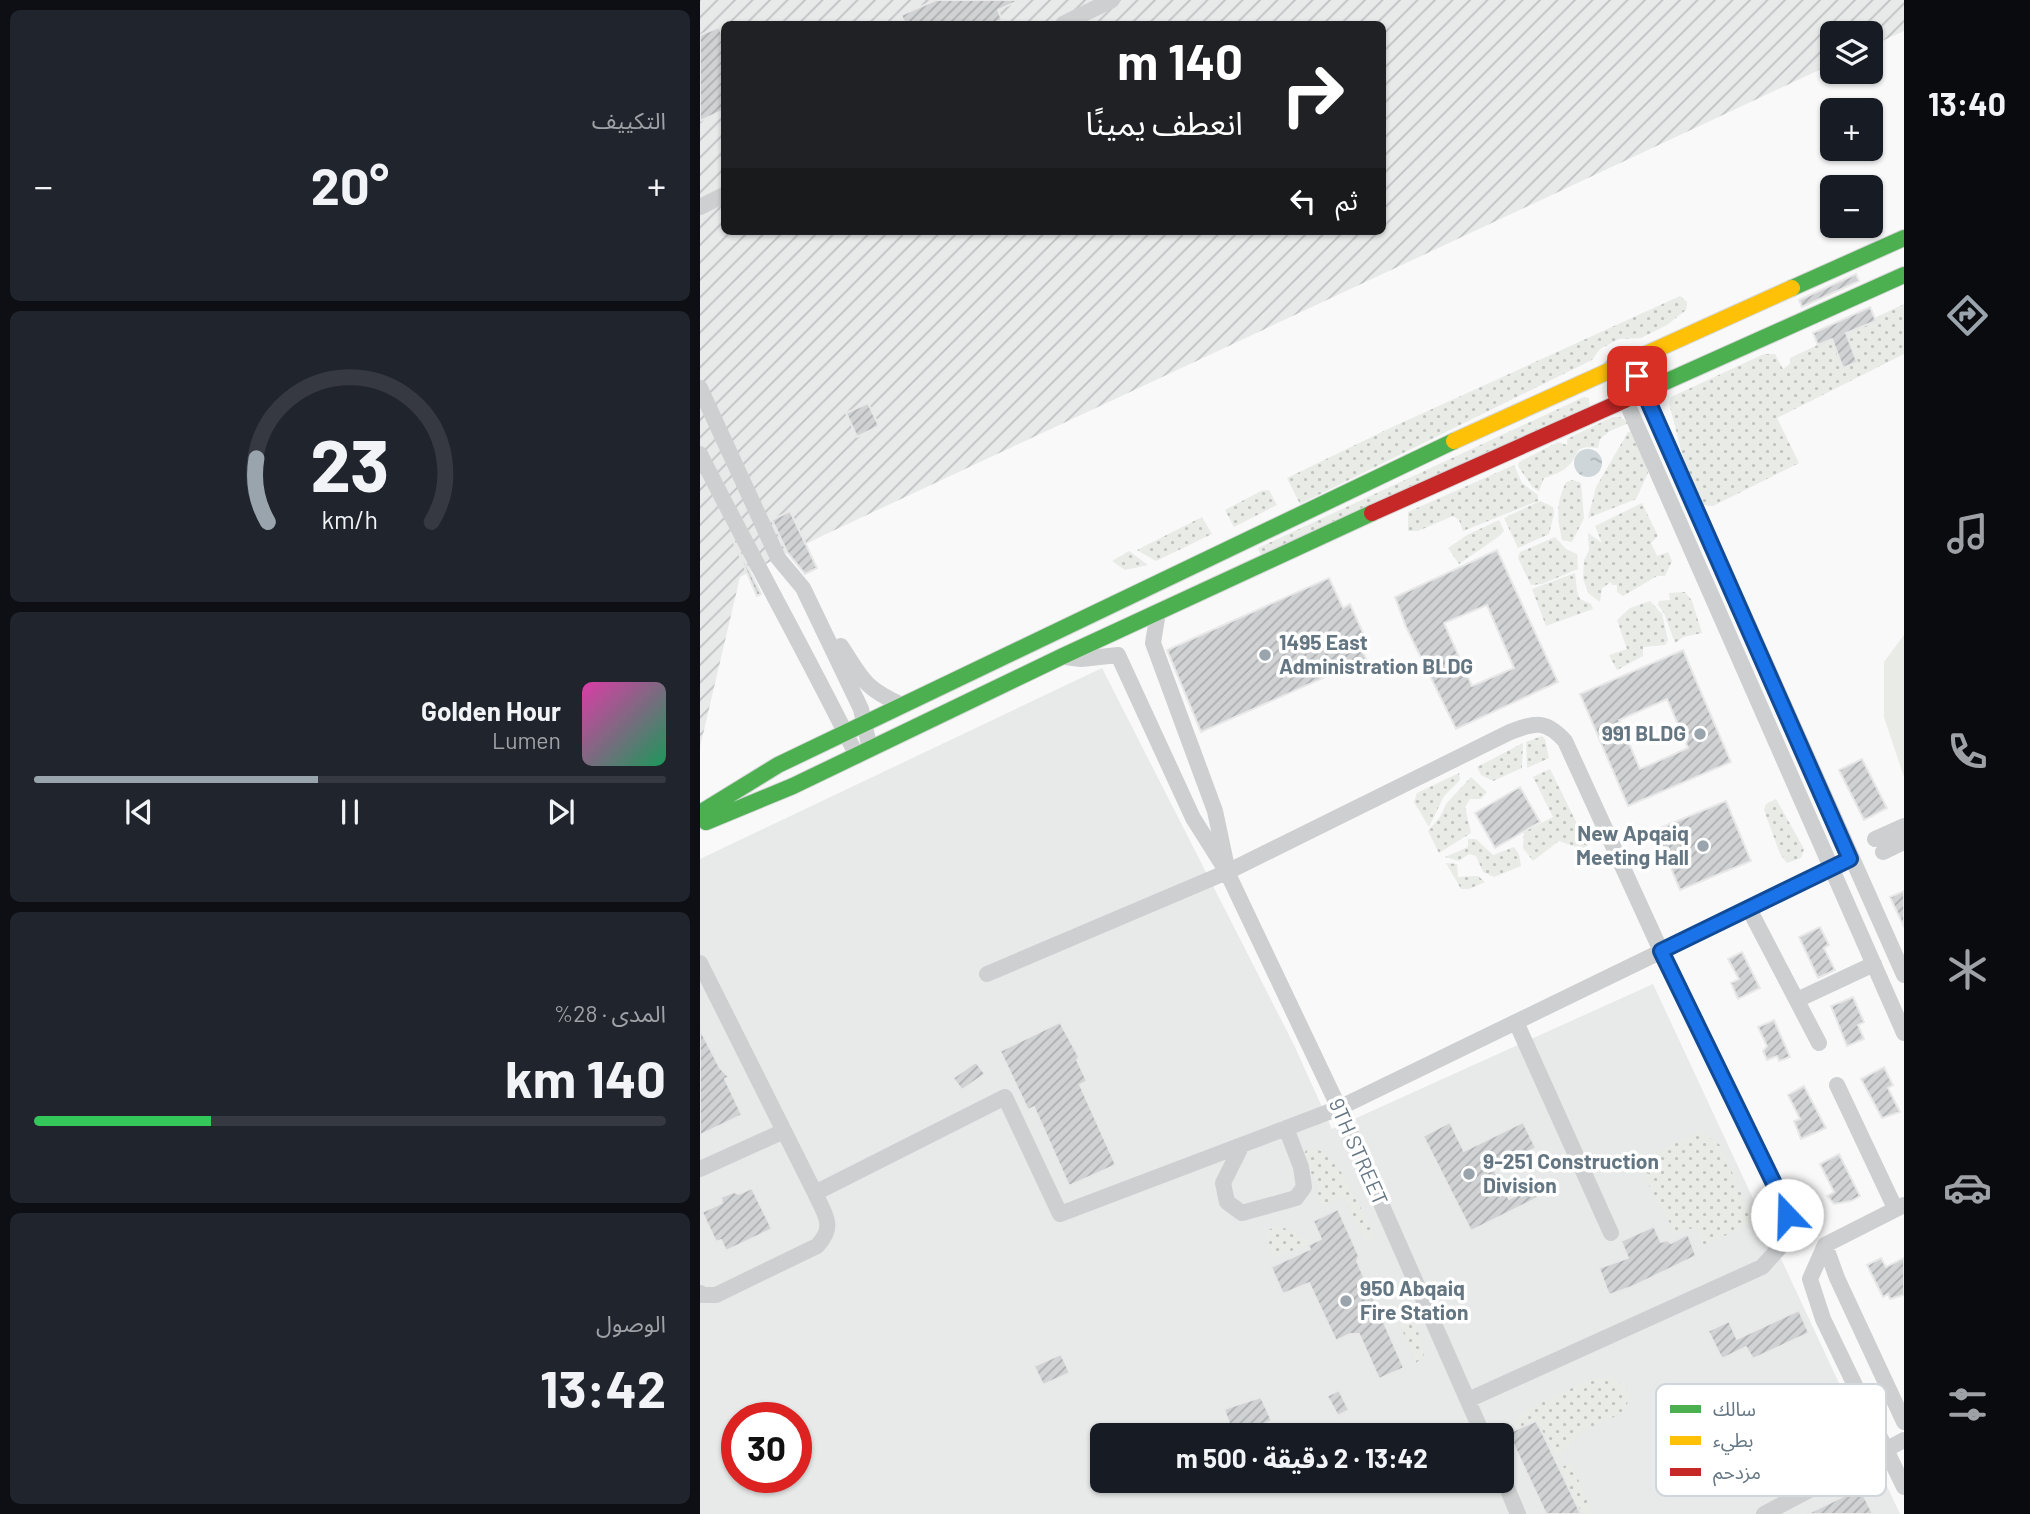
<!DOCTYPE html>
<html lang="ar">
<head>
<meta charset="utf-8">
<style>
  :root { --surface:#171b24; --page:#20242c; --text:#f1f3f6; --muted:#9ea1a6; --line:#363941; --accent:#99a4ac }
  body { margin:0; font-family:Barlow,"Noto Sans Arabic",sans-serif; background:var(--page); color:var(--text); direction:rtl; height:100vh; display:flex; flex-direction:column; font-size:26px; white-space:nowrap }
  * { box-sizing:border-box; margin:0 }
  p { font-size:23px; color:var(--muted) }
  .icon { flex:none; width:38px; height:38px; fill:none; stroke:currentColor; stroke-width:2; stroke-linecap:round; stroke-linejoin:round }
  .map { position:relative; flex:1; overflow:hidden; direction:ltr }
  .side { display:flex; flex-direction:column; gap:10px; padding:10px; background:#0d0f14; width:700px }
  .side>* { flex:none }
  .banner { position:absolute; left:21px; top:21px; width:665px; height:214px; border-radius:10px; box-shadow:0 2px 5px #0004; direction:rtl; background:#202124; color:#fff; overflow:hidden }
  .buttons { position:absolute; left:1120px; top:21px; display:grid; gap:14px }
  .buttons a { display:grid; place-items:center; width:63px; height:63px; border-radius:10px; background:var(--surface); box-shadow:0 2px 5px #0004; font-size:35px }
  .speed { position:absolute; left:21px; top:1402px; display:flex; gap:14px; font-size:35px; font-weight:700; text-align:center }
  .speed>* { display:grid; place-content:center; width:91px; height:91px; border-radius:50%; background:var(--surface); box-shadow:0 2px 5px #0004; line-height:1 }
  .speed .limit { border:10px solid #d22; background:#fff; color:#111 }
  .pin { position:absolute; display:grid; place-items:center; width:60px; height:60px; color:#fff; margin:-30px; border-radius:14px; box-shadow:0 4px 10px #0006 }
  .me { position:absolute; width:77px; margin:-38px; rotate:339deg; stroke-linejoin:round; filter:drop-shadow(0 0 5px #0008) }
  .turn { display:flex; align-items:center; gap:24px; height:147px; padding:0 28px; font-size:32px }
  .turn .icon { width:91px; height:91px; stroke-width:2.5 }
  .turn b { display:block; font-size:49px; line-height:60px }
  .then { display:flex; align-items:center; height:66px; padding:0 28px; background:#0003; gap:14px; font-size:26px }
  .big { font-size:52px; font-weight:700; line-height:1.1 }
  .side .card { flex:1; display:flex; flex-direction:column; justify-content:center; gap:10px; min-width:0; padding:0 24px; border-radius:10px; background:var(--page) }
  .side .dial { align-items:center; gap:0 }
  .dial svg { height:182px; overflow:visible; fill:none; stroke:var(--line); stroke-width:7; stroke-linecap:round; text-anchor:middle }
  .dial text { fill:var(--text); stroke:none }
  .song { display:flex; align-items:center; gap:21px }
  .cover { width:84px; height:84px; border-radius:10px; background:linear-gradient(135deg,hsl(320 70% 55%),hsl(150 70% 35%)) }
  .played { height:7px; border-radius:4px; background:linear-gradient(90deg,var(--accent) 45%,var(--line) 45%) }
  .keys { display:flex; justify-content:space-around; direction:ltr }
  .heat { display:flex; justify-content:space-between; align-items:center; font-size:38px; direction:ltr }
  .charge { height:10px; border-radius:5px; background:linear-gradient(90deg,#34c759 28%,var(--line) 0) }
  .trip { position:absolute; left:390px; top:1423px; width:424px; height:70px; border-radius:10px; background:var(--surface); box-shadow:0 2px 5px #0004; font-weight:700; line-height:70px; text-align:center; direction:rtl }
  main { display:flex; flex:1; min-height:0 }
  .tab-bar { display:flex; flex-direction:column; width:126px; justify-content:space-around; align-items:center; background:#090b0e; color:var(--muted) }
  .tab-bar .icon { width:49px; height:49px }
  .tab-bar .selected { color:var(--accent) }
  .tab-bar b { font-size:32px; color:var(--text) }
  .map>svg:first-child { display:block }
</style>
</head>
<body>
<main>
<nav class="tab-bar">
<b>13:40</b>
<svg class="icon selected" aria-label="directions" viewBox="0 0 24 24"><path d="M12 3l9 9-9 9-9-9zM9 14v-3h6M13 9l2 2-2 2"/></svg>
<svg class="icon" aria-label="music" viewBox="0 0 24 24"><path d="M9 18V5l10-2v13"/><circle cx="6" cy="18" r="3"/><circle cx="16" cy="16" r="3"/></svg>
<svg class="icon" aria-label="phone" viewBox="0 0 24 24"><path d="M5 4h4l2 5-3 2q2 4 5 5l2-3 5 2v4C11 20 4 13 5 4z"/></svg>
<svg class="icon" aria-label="climate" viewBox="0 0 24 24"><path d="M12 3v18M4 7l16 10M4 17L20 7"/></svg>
<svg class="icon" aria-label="car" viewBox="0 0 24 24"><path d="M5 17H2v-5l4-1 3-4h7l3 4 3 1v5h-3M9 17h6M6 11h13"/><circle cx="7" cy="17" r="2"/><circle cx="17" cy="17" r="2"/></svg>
<svg class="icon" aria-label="filters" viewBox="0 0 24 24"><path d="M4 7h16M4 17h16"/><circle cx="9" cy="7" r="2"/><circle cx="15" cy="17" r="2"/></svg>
</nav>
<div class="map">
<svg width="1204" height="1514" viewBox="0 0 1204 1514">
  <defs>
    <pattern id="industrial-furrows" width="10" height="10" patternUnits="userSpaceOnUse" patternTransform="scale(1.75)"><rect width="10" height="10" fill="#e8e9e9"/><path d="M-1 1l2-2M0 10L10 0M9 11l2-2" fill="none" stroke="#c0c1c2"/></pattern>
    <pattern id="grass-dots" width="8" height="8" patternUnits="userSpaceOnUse" patternTransform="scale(1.75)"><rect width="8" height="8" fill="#e8ebe6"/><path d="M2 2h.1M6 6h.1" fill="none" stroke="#c0c3c0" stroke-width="1.8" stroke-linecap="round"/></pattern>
    <pattern id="water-ripples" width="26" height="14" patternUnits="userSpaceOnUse" patternTransform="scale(1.75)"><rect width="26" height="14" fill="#ced6d9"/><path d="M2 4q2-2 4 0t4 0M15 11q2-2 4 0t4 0" fill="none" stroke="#abb2b5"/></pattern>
    <pattern id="building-hatch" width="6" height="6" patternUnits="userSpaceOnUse" patternTransform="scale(1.75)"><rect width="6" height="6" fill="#d0d2d3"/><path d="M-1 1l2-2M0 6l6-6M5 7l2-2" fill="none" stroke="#acafb1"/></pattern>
  </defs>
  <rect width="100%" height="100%" fill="#f9f9f9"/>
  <path fill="#e8e9e9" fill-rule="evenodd" d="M402 668 594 1045 632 1129 953 984 1200 1514H0V859ZM37 1418H96V1477H37ZM402 1435H802V1480H402Z"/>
  <path fill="url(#industrial-furrows)" fill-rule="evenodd" d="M0 0H1204V31L1171 46V33H1132V64L124 535 40 577 0 747ZM24 24H682V231H24Z"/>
  <path fill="url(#grass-dots)" d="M980 296 987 302 986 310 967 325 941 338 919 339 900 349 892 360 600 504 587 478 688 429Z
    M1204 304V354L1077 418 1099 463 1013 506 1002 505 988 477 969 403 971 397 1064 354H1075L1083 369 1090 364V358Z
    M884 397 889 398 890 409 561 555 558 548Z
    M912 417H920L929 423 910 431 900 439 898 448C871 444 881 456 866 468 860 473 852 475 844 478L839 491 833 488 818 466 819 462 858 442 867 445V439Z
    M935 431 948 473 936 499 888 518 896 487 928 432Z
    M814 465 822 483 838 495V501L763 531 759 520 753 516 718 531H708V512Z
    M873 480 881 483 884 518 872 542 862 540C857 516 856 504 866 482Z
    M569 490 577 505 534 527 525 510 561 491Z
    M840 501 853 507 854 514 849 534 818 548 804 518Z
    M942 503 958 536 951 543 957 556 968 552 972 561 965 576H957L923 596 917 592V585H912L911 582 902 588 900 602 888 593 883 578 884 560 889 550 888 533 902 543 895 526Z
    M502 517 512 534 456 561 437 550Z
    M799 520 804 531 798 537 759 564 748 548 767 535Z
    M855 537 866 549 877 554 878 569 842 584 831 585 818 558 820 552Z
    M429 551 448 565 425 570 412 561Z
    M875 573 877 591 880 599 891 604 893 609 846 626 832 589Z
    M985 592 992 601 1002 633 983 637 975 643 964 613 958 605 959 601 970 600 969 593Z
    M950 601 962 614 968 640 965 645 943 647V656L917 670 909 655 927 649 917 620 930 608Z
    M842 736 845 739 849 758 827 768 826 742Z
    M823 743 822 768 793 781 781 775 777 767Z
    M850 769 888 846 882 849 859 841 833 861 823 848 824 832 853 817 833 777Z
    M759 773 760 780 744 796 729 827 714 802 717 793Z
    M771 777 787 792 781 799H770L765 807 771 833 739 853 728 831 740 817 746 804Z
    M1076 799 1104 849 1101 858 1087 863 1080 854 1064 810 1066 804Z
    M768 839H776L793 855 814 847 819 854 821 866 794 877 783 872 776 856 769 854 759 861 745 857 768 847Z
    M746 863 757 864 758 877 778 876 785 882 769 889H761Z
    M1000 1131 1020 1145 1054 1222 1003 1246 996 1227 975 1233C966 1213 938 1176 942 1155L950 1156Z
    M606 1150C607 1150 617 1150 618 1150 638 1155 662 1211 671 1229L673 1239 668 1240C658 1230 650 1212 646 1198L636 1199 623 1207 618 1198 617 1185 603 1156Z
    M579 1227 595 1231 599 1239H609L610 1243 575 1258 565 1234 570 1229Z
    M701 1304C715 1314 721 1340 724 1356L716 1363 695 1313 694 1307Z
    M913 1377 931 1395 923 1413 882 1431 858 1456 843 1434 814 1431V1423L826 1410 893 1378Z
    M871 1463 893 1514H881L864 1479 862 1467Z"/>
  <path fill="#e8ebe6" d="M1204 635V777L1184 717V662Z"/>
  <path fill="url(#water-ripples)" d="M874 463a14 14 0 1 1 28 0a14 14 0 1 1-28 0Z"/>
  <path fill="url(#building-hatch)" stroke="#e8e8e8" stroke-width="2" fill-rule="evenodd" d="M236 0H320L298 10 302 20 291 24H205L201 15Z
    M19 27 24 39V110L0 121V35Z
    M1156 274 1159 281 1102 307 1099 300Z
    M1170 307 1176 321 1146 333 1157 362 1143 368 1132 339 1118 345 1113 333Z
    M168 403 179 426 157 437 146 413Z
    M90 511 117 568 105 574 87 552 72 520Z
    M32 538 50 572 61 594 57 596Z
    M797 550 858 682 756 729 706 627 695 597ZM787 605 814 668 772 686 744 623Z
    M629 578 643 608 650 604 668 644 661 647 666 659 501 732 467 650Z
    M983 650 1031 762 928 806 880 694ZM967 699 988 748 940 769 919 720Z
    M1162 759 1187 808 1164 820 1139 770Z
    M820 787 840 822 795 848 775 813Z
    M1026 801 1051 861 980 890 955 830Z
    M1204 891V927L1190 897Z
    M1120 927 1129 945 1124 948 1135 970 1118 978 1099 937Z
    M1042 952 1060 988 1038 999 1031 983 1039 979 1028 959Z
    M1153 997 1164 1022 1158 1025 1164 1039 1147 1046 1131 1006Z
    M1074 1020 1090 1057 1079 1061 1077 1056 1067 1060 1063 1051 1067 1046 1058 1027Z
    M360 1022 379 1057 377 1060 387 1081 380 1085 416 1165 369 1186 334 1107 328 1110 300 1051Z
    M0 1029 20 1068 29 1077 25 1079 42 1115 0 1135Z
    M276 1062 285 1074 262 1090 253 1078Z
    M1184 1067 1193 1085 1188 1088 1200 1112 1182 1118 1161 1079Z
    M1104 1086 1126 1128 1101 1139 1094 1121 1100 1119 1088 1095Z
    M750 1122 764 1151 823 1122 836 1148 794 1169 809 1199 849 1179 857 1188 771 1231 723 1136Z
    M1139 1154 1160 1196 1151 1201 1134 1204 1127 1196 1134 1192 1120 1164Z
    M52 1188 72 1229 26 1251 21 1240 16 1242 2 1212 22 1203 21 1197 34 1192 39 1194Z
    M638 1209 659 1256 657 1261 704 1368 679 1379 659 1334H650L636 1341 609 1283 583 1294 571 1267 610 1249 608 1245 621 1239 613 1221Z
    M954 1226 961 1242 967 1240 971 1243 988 1234 996 1256 934 1286 909 1295 899 1268 928 1258 921 1241Z
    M1181 1258 1186 1267 1204 1258V1295L1190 1299 1188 1294 1183 1297 1167 1265Z
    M1099 1310 1109 1333 1053 1359 1046 1347 1022 1359 1008 1331 1029 1321 1037 1339Z
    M361 1354 370 1373 343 1385 334 1366Z
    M639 1390 649 1410 638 1416 627 1396Z
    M561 1397 572 1421 533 1435 524 1409Z
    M836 1421 843 1434 881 1514H846L808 1433Z
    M1160 1488 1173 1514H1107Z"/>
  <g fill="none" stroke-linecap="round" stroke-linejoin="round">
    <g stroke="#d5d6d7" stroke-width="18">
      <path id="fast" d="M1092 288 1204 238
        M925 400 1204 275
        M0 813 78 765 754 441
        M6 822 93 786 363 656 672 513"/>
    </g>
    <g stroke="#d5d6d7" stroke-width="18">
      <path id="slow" d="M754 441 1092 288"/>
    </g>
    <g stroke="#d5d6d7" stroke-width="18">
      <path id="jam" d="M672 513 925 400"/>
    </g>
    <path stroke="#cecfd0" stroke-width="16" d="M363 24 412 0
      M0 207 24 195
      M930 359 1204 975
      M911 367 1204 1033
      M0 388 78 558 103 588 161 709 170 749
      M0 454C51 556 107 654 157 756
      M458 612 453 643 515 811 526 863
      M141 646C162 679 165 689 202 705
      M365 657 381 659 418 655 493 818 527 872 639 1108 783 1435
      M1175 839 1204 826
      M1183 852 1204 842
      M1049 909 1119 1043
      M0 963 115 1193C125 1215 136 1226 117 1246L16 1295H3L0 1293
      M287 974 527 872 810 732C836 722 846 720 865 741L961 951 1081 1198 1087 1215 1082 1245 1062 1267 768 1400
      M1097 1000 1174 964
      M816 1022 911 1233
      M1137 1085 1195 1208
      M542 1145 523 1183 527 1202 542 1213 596 1198 604 1187 601 1167 586 1128
      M0 1169 84 1131
      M115 1193 305 1097 360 1214 639 1108 1151 859
      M1125 1245 1110 1279 1123 1319 1204 1487
      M1125 1245 1137 1278 1204 1422
      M1125 1245 1204 1205
      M802 1476 818 1514
      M1064 1514 1204 1440"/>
    <use href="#fast" stroke="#4caf50" stroke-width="16"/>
    <use href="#slow" stroke="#ffc107" stroke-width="16"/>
    <use href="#jam" stroke="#c62828" stroke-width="16"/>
  </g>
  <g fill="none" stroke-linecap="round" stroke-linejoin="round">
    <g stroke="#114b97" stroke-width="18">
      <path id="route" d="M937 376 1150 859 961 951 1081 1198 1087 1215"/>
    </g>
    <use href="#route" stroke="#1a73e8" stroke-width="12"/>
  </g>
  <g fill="#99a4ac" stroke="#fff" stroke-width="2.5">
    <circle cx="565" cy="655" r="7"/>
    <circle cx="1000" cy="734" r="7"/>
    <circle cx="1003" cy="846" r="7"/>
    <circle cx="769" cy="1174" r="7"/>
    <circle cx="646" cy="1301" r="7"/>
  </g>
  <g text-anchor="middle" stroke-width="7" stroke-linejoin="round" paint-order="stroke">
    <g font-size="21" font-weight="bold" fill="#657683" stroke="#fff" text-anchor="start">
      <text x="579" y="650">1495 East<tspan x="579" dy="24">Administration BLDG</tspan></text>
      <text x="986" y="741" text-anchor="end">991 BLDG</text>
      <text x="989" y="841" text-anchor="end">New Apqaiq<tspan x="989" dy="24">Meeting Hall</tspan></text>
      <text x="783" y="1169">9-251 Construction<tspan x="783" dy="24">Division</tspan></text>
      <text x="660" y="1296">950 Abqaiq<tspan x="660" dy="24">Fire Station</tspan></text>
    </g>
    <g font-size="21" fill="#657683" stroke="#fff">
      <text transform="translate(658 1152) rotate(66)" y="7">9TH STREET</text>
    </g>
  </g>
  <rect x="956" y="1384" width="230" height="112" rx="10" fill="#fff" stroke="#d1d6da" stroke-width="2"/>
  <rect x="970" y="1405" width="31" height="8" fill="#4caf50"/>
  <rect x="970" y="1436" width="31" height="9" fill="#ffc107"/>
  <rect x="970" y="1468" width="31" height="8" fill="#c62828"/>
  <g font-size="19" fill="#657683">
    <text x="1013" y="1416">سالك</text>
    <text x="1013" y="1447">بطيء</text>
    <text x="1013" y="1479">مزدحم</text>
  </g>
</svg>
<div class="buttons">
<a><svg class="icon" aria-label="layers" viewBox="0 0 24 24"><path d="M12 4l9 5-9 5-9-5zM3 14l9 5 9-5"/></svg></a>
<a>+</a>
<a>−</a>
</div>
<div class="speed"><div class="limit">30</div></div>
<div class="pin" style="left:937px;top:376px;background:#d93025"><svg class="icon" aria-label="arrive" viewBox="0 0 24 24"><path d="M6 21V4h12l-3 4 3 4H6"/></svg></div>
<svg class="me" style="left:1087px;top:1215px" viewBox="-20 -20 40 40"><circle r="19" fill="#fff"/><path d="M0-13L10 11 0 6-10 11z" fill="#1a73e8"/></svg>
<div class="trip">13:42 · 2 دقيقة · 500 m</div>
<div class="banner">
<div class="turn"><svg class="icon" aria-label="right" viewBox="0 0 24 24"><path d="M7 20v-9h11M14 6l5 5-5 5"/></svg><div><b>140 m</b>انعطف يمينًا</div></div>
<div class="then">ثم<svg class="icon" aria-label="left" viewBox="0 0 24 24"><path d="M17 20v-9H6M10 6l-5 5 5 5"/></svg></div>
</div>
</div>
<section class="side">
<div class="card"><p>التكييف</p>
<div class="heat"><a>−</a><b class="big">20°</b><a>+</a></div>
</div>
<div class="card dial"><svg viewBox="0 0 100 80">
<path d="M14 69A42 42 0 1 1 86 69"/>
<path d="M14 69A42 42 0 0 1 9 41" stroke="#99a4ac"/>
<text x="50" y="56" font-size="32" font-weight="700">23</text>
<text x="50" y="72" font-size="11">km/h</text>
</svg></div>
<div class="card">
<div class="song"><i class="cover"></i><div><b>Golden Hour</b><p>Lumen</p></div></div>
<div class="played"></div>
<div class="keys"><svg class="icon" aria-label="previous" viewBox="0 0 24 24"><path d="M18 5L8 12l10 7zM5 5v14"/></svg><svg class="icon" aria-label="pause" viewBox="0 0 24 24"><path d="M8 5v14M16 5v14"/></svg><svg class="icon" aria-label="next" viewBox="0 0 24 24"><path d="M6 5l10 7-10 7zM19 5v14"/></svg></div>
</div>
<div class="card"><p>المدى · 28%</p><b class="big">140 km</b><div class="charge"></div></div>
<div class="card"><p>الوصول</p><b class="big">13:42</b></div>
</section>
</main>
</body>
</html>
